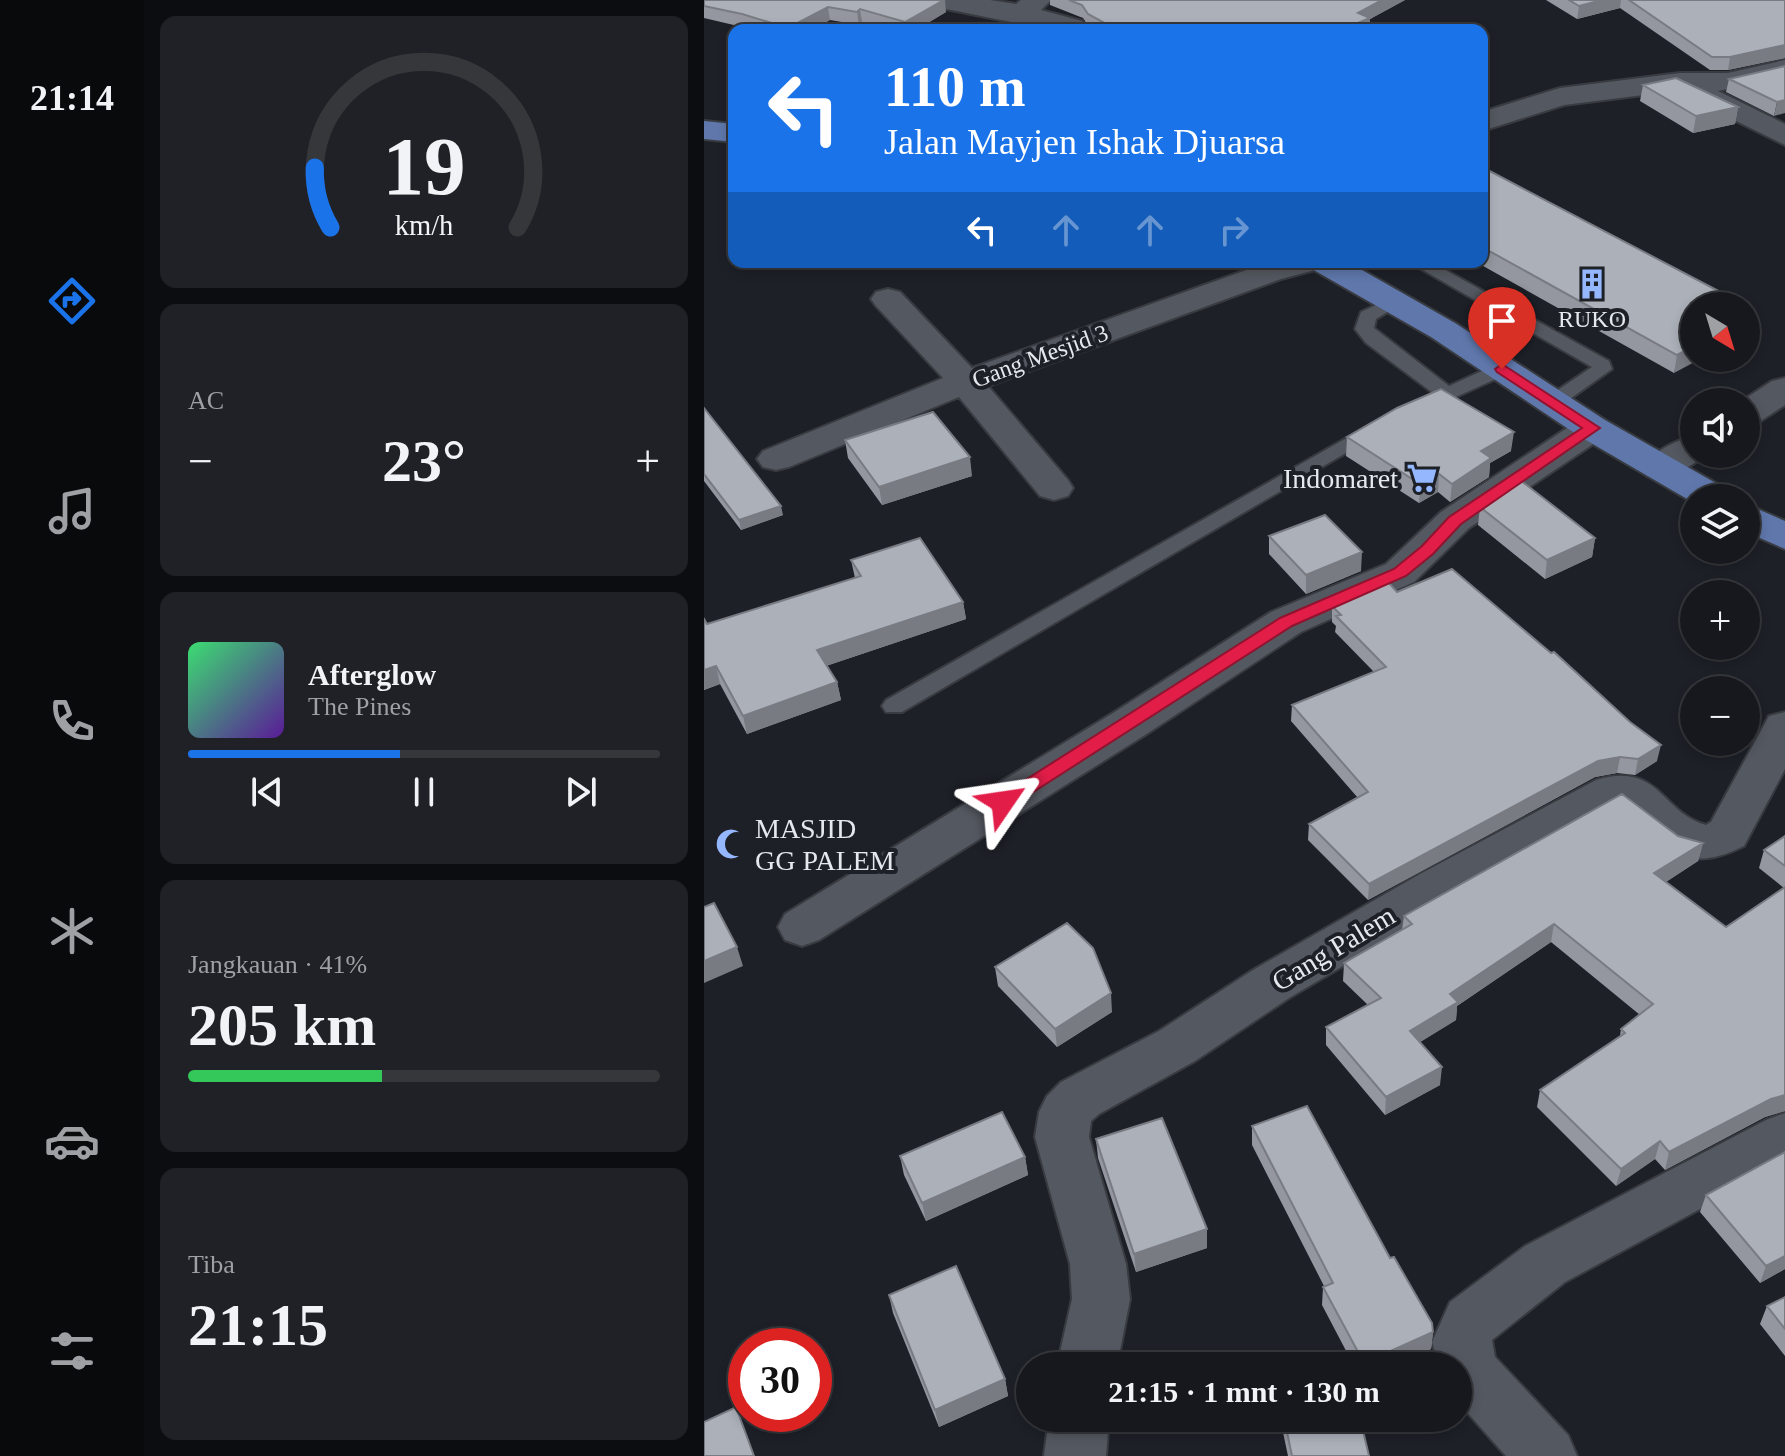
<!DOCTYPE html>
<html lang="id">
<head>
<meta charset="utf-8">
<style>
  :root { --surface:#16181d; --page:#1f2126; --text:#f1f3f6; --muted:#9ea0a4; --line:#35373b; --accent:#1a73e8 }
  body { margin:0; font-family:"Times New Roman",serif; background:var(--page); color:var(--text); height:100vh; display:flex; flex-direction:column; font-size:30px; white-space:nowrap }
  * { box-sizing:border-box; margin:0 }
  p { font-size:26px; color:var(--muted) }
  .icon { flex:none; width:44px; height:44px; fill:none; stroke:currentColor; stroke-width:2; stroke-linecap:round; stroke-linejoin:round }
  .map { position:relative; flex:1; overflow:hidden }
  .drawer { display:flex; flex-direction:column; gap:16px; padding:16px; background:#0c0d10; width:560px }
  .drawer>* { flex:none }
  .hud { position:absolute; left:24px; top:24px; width:760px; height:244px; border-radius:16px; box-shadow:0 4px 12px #0003,0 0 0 2px var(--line); background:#1a73e8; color:#fff; overflow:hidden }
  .needle { width:52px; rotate:142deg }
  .controls { position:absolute; left:976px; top:292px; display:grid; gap:16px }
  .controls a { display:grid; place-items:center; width:80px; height:80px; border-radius:50%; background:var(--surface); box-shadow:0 4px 12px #0003,0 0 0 2px var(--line); font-size:40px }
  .speed { position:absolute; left:24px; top:1328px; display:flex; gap:16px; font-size:40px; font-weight:700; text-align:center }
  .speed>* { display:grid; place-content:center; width:104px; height:104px; border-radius:50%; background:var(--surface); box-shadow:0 4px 12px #0003,0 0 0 2px var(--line); line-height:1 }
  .speed .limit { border:12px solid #d22; background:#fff; color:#111 }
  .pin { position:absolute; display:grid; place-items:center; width:68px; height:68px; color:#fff; margin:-82px -34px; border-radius:50% 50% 50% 0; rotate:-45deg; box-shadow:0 0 8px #0007 }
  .pin .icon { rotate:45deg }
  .me { position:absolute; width:88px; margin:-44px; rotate:58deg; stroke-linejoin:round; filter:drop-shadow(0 0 6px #0008) }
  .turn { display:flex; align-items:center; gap:28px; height:168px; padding:0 24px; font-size:36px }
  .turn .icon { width:104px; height:104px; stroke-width:2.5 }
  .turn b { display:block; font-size:56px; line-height:68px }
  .lanes { display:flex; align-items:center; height:76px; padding:0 24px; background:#0003; justify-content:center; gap:40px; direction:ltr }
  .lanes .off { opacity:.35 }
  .big { font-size:60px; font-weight:700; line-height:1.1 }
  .drawer .widget { flex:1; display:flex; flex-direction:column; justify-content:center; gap:12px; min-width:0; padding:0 28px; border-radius:16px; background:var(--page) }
  .drawer .dial { align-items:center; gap:0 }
  .dial svg { height:208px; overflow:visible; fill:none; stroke:var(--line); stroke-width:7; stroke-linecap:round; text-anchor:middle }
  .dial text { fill:var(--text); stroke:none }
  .song { display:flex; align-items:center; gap:24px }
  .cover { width:96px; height:96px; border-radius:12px; background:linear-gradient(135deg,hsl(140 70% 55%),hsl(270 70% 35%)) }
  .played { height:8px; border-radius:4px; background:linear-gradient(90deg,var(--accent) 45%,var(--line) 45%) }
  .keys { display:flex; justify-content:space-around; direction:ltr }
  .heat { display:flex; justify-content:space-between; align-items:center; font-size:44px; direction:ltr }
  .charge { height:12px; border-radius:6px; background:linear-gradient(90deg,#34c759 41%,var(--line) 0) }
  .trip { position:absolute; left:312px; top:1352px; width:456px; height:80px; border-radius:40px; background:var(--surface); box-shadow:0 4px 12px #0003,0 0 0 2px var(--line); font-weight:700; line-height:80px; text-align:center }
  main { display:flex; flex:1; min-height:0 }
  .tab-bar { display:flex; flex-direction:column; width:144px; justify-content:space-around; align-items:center; background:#090a0c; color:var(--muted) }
  .tab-bar .icon { width:56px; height:56px }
  .tab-bar .current { color:var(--accent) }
  .tab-bar b { font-size:36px; color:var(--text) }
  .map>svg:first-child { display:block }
</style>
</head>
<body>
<main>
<nav class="tab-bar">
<b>21:14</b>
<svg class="icon current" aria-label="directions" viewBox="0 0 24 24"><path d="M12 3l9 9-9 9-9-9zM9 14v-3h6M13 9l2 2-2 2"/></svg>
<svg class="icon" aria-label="music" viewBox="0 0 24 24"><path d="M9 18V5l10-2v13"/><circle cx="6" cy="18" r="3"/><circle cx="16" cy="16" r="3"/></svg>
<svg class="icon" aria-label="phone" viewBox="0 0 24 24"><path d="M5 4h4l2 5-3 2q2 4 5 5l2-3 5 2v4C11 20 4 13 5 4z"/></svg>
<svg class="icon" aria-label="climate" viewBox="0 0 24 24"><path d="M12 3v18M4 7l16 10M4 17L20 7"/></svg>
<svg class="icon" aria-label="car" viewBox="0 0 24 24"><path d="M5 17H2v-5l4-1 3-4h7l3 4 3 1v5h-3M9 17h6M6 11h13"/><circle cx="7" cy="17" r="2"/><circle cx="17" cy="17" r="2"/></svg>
<svg class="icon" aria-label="filters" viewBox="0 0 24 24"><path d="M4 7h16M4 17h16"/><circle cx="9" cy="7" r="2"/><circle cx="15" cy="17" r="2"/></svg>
</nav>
<section class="drawer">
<div class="widget dial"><svg viewBox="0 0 100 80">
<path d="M14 69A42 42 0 1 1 86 69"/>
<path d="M14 69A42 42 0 0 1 8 46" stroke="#1a73e8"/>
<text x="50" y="56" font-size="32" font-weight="700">19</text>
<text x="50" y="72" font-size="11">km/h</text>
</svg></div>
<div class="widget"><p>AC</p>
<div class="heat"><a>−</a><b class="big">23°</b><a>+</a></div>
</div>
<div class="widget">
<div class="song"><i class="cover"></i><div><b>Afterglow</b><p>The Pines</p></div></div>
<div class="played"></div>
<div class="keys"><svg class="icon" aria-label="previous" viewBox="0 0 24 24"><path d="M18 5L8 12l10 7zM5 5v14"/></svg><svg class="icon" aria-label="pause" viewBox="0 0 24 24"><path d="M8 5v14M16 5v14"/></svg><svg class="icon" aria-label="next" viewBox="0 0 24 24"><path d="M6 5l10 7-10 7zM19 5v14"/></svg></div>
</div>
<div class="widget"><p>Jangkauan · 41%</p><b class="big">205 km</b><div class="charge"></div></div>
<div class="widget"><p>Tiba</p><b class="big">21:15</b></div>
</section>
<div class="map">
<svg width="1081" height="1456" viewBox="0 0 1081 1456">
  <rect width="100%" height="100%" fill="#1d2027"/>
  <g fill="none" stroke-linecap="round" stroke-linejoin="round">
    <g stroke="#383b40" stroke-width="4">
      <path id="lane" d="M705 262H727L905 361 908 369 856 406H842L839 402 842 398 888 367Z
        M691 296 700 302 672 319 670 328 745 386 791 365H805L808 369 805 373 723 410H709L706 406 729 393 662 343 651 329 657 312Z
        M669 423 676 425 679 429 676 433 198 712H182L178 706 182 700Z"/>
    </g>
    <g stroke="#383b40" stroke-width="4">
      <path id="street" d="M223 0H286L312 4 317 0H347L337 10 378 21 382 27 379 30C332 30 283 16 236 8L227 6Z
        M1081 60V76L1014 91 1081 124V145L971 91 860 105 778 131V112L856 88 976 73H1024Z
        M565 262H619L615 269 577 279 284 386 364 480 369 488 364 496 350 500 336 496 255 397 85 467 72 470 59 467 53 459 59 451 239 378 172 306 167 299 172 292 184 289 196 292 268 368Z
        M1081 378V405L1055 422 1042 425V402H1036L1068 381Z
        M888 417 901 420 906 428 901 436 765 528 710 582 597 632 441 735 115 940 98 946 81 940 74 927 81 914 409 713 567 612 682 564 737 512 875 420Z
        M990 436V454L1003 455C983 467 967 482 943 476L937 468C948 452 972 440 990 436Z
        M1081 712V769L1040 846C974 879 964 840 915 809L750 900 585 998 491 1061 395 1114 387 1121 385 1137 422 1264 426 1299 413 1366H353L368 1299 366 1264 331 1137 335 1112 343 1096 357 1082 455 1031 549 970 716 874 892 780C956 761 957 813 1002 825L1007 822 1065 716Z
        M1081 1113V1163L861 1282 788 1340 791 1357 864 1435 873 1456H802L754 1402V1366H735L728 1342 746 1302 821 1246 1062 1120Z
        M345 1418H405L402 1456H340Z"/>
    </g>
    <g stroke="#383b40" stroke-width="4">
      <path id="primary" d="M0 121 30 124V142L0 139Z
        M604 262H644L751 323 901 420 1024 490 1029 498H990V503L875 436 727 337 608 269Z
        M1042 504 1081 521V549L1042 532Z"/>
    </g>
    <use href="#lane" fill="#545860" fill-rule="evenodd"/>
    <use href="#street" fill="#545860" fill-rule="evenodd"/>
    <use href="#primary" fill="#5f77ab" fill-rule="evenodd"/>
  </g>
  <path fill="#94979f" d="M0 0 242 12 212 30H185L158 22 155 25 126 20 107 30H51L0 18Z
    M346 0H701L666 19 665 30H390L385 27 379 18 346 5Z
    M842 0H1081V58L1024 70H1006L916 8 873 19Z
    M1081 66 1070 116 1022 92 1025 79Z
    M939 85 1034 107 1031 124 989 133 936 101Z
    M778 167 1024 296 1022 306H990L970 373 772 262H778Z
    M0 408 79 515 37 530 0 481Z
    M643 437 807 451 786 463 785 477 746 502 734 492 715 503 642 456Z
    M141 440 268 476 178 505 144 458Z
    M776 507 891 538 888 557 841 579 774 525Z
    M565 536 657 571 602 594 565 554Z
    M147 560 259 602 262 619 122 666 133 682 137 700 43 734 16 684 0 690V619L3 624 151 578Z
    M693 592 953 761 931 775 913 773 891 777 664 900 604 840 605 824 654 798 587 721 588 705 670 672 631 632 632 626 628 622V606Z
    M974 836 999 843 994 861 962 882 1022 927 1080 888 1055 868 1060 850 1081 836V1111L1061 1117 961 1170 951 1159 912 1186 833 1107 836 1090 916 1036 917 1029 936 1015 847 942 753 1006 752 1020 716 1042 736 1085 681 1115 622 1045V1027L664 1005 639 981 640 963 698 930 700 916Z
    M291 967 408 1012 353 1047 294 986Z
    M548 1126 686 1258 729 1332 727 1349 690 1366H650L618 1305 619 1287 620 1286 548 1145Z
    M392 1139 503 1248 432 1272 394 1158Z
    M1081 1152V1269L1056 1283 996 1212 1002 1195Z
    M196 1156 321 1157 324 1175 222 1221 200 1175Z
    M185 1295 301 1379 304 1396 235 1427 189 1313Z
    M1081 1297V1356L1056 1324 1063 1306Z
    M576 1418H656L665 1456H584Z"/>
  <path fill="#787b82" d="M241 0 242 12 212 30H202L201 22Z
    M678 0H701L666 19 665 30H636L654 13Z
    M898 0H917L916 8 873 19 875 6Z
    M124 7 126 20 107 30H85L84 28Z
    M156 9 158 22 155 25 153 12Z
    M1081 45V58L1024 70 1026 57Z
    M1081 100V113L1070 116 1073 102Z
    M1034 107 1031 124 989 133 992 116Z
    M990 346V358H998L970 373 973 355Z
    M810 432 807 451 786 463 785 477 746 502 748 484 777 451Z
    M266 457 268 476 178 505 175 487Z
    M735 474 734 492 715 503 716 484Z
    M77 506 79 515 37 530 35 520Z
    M891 538 888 557 841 579 843 560Z
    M658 552 657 571 602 594V575Z
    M259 602 262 619 116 668 113 650Z
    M12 666 16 684 0 690V670Z
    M133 682 137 700 43 734 39 716Z
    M957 745 953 761 931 775 934 759Z
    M916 757 913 773 891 777 664 900 665 884 894 761Z
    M999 843 994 861 946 892 950 873Z
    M850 924 847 942 753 1006 752 1020 705 1049 706 1031 746 994Z
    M33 947 39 966 0 983V961Z
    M407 993 408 1012 353 1047 351 1029Z
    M738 1067 736 1085 681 1115 682 1097Z
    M1081 1095V1111L1061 1117 961 1170 965 1152 1067 1099Z
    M956 1141 951 1159 912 1186 917 1169Z
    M321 1157 324 1175 222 1221 218 1203Z
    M503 1229V1248L432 1272 430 1254Z
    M1081 1256V1269L1056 1283 1062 1266Z
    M729 1332 727 1349 690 1366H659L660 1363Z
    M301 1379 304 1396 235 1427 231 1410Z"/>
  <path fill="#acb0b9" stroke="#787b82" stroke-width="2" d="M0 0H240L201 22 156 9 153 12 124 7 84 28 38 14 0 6Z
    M365 0H678L654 13 666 18 637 30H413L384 14 378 5Z
    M865 0H898L875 6Z
    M925 0H1081V45L1026 57H1008Z
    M1081 66V100L1073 102 1025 79Z
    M972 78 1034 107 992 116 939 85Z
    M778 167 1024 296 1019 306H990V346L973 355 778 247Z
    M737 389 810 432 777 451 787 458 748 484 735 474 716 484 643 437 693 408Z
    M0 408 77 506 35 520 0 474Z
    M229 412 266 457 175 487 141 440Z
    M816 480 891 538 843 560 776 507Z
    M621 515 658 552 602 575 565 536Z
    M216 538 259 602 113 650 133 682 39 716 12 666 0 670V619L3 624 157 576 147 560Z
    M748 569 847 653 850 652 926 722 957 745 934 759 916 757 894 761 665 884 605 824 664 792 588 705 682 667 632 616 637 615 628 606 684 582 693 592Z
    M918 794 974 836 999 843 950 873 1022 927 1081 887V1095L1067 1099 965 1152 956 1141 917 1169 836 1090 921 1033 917 1029 949 1004 850 924 746 994 754 1002 706 1031 738 1067 682 1097 622 1027 677 998 640 963 708 924 700 916Z
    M1081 836V866L1060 850Z
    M10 903 33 947 0 961V907Z
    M363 923 389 948 407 993 351 1029 291 967Z
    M603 1106 686 1258 690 1257 728 1323 729 1332 660 1363 619 1287 629 1283 548 1126Z
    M298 1112 321 1157 218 1203 196 1156Z
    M458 1118 503 1229 430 1254 392 1139Z
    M1081 1152V1256L1062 1266 1002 1195Z
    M252 1266 301 1379 231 1410 185 1295Z
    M1081 1297V1329L1063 1306Z
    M32 1407 50 1456H0V1422Z
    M580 1418H656L665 1456H588Z"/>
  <path fill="#e11d48" stroke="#92132f" stroke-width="2" d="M798 364 896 428 757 524 729 554 702 576 588 626 306 807H293L290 802 293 798 576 618 690 569 718 546 745 517 878 428 793 372 791 369Z"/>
  <defs>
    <g id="building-bare" transform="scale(2.4)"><path d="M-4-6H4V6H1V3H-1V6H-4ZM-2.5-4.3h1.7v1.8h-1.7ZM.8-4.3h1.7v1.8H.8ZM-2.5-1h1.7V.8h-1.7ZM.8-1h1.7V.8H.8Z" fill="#94b7fd" stroke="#1d2027" stroke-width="2.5" paint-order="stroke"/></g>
    <g id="supermarket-bare" transform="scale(2.4)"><path d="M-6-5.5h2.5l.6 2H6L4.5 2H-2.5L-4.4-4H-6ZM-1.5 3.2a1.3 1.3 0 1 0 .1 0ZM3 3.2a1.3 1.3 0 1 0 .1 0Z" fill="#94b7fd" stroke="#1d2027" stroke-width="2.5" paint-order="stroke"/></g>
    <g id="mosque-bare" transform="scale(2.4)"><path d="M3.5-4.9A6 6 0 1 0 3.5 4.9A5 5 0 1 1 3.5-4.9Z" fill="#94b7fd" stroke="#1d2027" stroke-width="2.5" paint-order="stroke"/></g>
  </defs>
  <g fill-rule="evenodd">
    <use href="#building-bare" x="888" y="284"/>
    <use href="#supermarket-bare" x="718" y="478"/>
    <use href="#mosque-bare" x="27" y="844"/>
  </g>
  <g text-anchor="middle" stroke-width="8" stroke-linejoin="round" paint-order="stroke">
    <g font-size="24" fill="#e5e8ec" stroke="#1d2027">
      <text x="888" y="327">RUKO</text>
    </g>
    <g font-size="24" fill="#e5e8ec" stroke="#1d2027">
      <text transform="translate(336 356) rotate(-20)" y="8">Gang Mesjid 3</text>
    </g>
    <g font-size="28" fill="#e5e8ec" stroke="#1d2027" text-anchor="end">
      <text x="694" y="488">Indomaret</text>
      <text x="51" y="838" text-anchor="start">MASJID<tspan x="51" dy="32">GG PALEM</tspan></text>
    </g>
    <g font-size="28" fill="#e5e8ec" stroke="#1d2027">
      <text transform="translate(629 948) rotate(-31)" y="10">Gang Palem</text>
    </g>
  </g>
</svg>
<div class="controls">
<a><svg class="needle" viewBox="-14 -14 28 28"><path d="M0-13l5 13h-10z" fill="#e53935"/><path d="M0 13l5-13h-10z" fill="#9ea0a4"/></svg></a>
<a><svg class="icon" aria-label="sound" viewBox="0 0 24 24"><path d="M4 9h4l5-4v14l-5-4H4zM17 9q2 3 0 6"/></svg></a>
<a><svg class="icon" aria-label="layers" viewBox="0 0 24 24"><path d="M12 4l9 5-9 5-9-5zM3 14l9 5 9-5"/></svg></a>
<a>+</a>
<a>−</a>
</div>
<div class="speed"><div class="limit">30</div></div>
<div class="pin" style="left:798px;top:369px;background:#d93025"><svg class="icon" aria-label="arrive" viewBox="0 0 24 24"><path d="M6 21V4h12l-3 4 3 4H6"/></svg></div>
<svg class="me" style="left:299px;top:802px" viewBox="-20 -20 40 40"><path d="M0-17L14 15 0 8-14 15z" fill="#e11d48" stroke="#fff" stroke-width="4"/></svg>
<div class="trip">21:15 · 1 mnt · 130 m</div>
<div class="hud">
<div class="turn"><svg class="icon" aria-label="left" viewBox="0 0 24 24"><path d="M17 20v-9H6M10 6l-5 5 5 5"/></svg><div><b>110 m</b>Jalan Mayjen Ishak Djuarsa</div></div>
<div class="lanes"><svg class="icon" aria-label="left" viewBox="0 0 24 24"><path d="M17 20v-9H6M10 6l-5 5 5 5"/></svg><svg class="icon off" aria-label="ahead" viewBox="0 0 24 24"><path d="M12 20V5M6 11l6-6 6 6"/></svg><svg class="icon off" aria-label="ahead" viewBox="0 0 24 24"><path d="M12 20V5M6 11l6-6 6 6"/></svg><svg class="icon off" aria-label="right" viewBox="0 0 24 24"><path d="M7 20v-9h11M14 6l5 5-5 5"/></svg></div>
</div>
</div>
</main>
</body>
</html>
